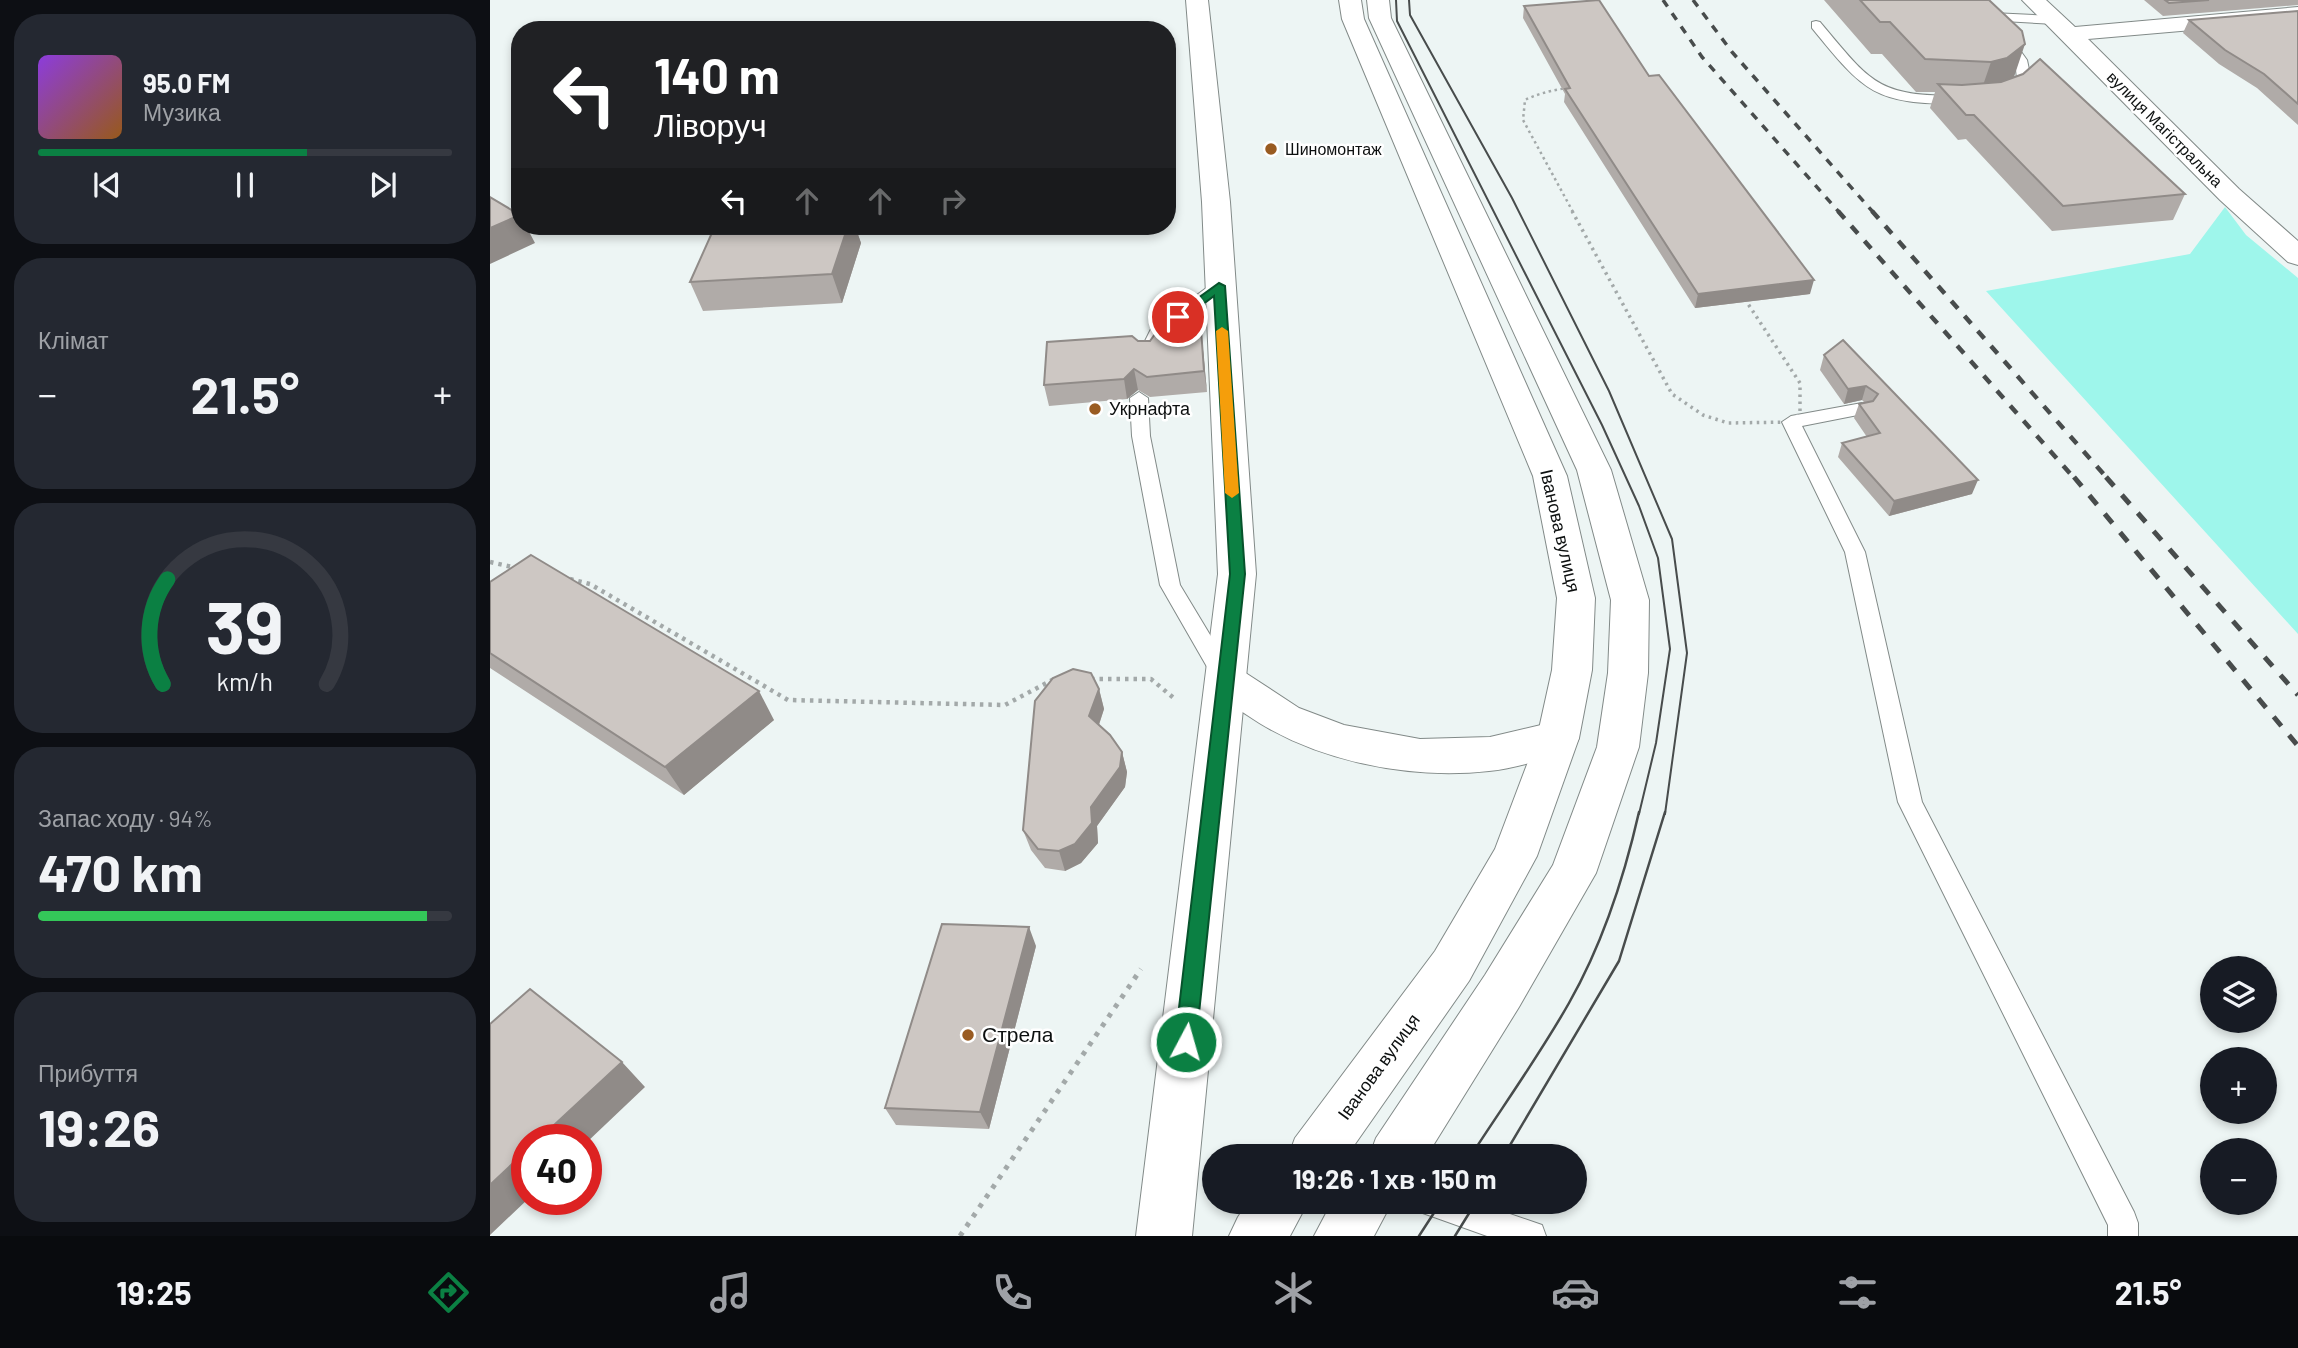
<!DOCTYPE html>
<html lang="uk">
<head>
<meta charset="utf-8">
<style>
  :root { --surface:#171b24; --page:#242831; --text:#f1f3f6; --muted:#9ea1a6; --line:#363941; --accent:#0b8043 }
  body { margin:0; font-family:Barlow,sans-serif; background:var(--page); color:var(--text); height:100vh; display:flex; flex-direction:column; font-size:26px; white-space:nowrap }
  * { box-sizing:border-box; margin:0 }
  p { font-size:23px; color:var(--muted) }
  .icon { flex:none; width:38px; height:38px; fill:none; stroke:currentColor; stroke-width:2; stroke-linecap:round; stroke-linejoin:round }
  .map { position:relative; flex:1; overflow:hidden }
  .drawer { display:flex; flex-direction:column; gap:14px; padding:14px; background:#0d0f14; width:490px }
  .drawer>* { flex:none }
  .banner { position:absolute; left:21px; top:21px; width:665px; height:214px; border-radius:28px; box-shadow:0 4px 10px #0003; background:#202124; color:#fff; overflow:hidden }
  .tools { position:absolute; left:1710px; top:956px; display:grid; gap:14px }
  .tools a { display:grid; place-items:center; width:77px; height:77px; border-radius:50%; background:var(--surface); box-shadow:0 4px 10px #0003; font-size:35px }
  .speed { position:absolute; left:21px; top:1124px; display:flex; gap:14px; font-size:35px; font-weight:700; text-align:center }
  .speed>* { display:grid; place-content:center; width:91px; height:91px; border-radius:50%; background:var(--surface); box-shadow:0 4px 10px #0003; line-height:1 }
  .speed .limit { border:10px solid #d22; background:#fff; color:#111 }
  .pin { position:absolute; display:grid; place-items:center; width:60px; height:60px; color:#fff; margin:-30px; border:4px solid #fff; border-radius:50%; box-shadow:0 2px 7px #0007 }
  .me { position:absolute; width:77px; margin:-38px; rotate:6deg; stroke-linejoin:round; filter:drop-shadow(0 0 5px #0008) }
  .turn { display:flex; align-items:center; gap:24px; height:147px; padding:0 28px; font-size:32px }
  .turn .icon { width:91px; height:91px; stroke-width:2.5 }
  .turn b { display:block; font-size:49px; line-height:60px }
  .lanes { display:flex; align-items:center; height:66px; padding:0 28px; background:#0003; justify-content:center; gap:35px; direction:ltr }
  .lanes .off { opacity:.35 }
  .big { font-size:52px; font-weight:700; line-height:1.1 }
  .drawer .card { flex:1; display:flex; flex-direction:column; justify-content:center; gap:10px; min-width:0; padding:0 24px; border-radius:28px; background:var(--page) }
  .drawer .dial { align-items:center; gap:0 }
  .dial svg { height:182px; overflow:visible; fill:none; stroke:var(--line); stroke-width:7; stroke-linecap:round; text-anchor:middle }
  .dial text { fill:var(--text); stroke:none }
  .song { display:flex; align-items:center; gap:21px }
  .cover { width:84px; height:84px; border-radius:10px; background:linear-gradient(135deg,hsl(270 70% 55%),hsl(30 70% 35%)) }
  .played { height:7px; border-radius:4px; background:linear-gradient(90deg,var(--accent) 65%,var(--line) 65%) }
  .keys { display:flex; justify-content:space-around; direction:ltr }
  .heat { display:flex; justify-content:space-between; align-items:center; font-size:38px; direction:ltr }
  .charge { height:10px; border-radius:5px; background:linear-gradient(90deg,#34c759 94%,var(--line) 0) }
  .trip { position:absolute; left:712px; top:1144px; width:385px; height:70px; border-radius:35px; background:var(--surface); box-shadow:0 4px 10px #0003; font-weight:700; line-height:70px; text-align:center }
  .tab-bar { display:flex; height:112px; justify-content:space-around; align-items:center; background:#090b0e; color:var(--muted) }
  .tab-bar .icon { width:49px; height:49px }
  .tab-bar .selected { color:var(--accent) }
  .tab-bar b { font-size:32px; color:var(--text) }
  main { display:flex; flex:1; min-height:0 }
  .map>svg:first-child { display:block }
</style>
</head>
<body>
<main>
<section class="drawer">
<div class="card">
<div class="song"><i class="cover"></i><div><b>95.0 FM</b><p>Музика</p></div></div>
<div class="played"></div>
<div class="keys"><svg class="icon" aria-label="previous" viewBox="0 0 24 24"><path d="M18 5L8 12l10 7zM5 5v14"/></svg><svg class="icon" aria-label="pause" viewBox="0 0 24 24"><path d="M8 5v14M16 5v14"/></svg><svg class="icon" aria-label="next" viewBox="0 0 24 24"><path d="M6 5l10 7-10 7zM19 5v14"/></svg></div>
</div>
<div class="card"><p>Клімат</p>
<div class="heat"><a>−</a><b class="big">21.5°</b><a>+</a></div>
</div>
<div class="card dial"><svg viewBox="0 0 100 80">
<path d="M14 69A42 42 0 1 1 86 69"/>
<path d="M14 69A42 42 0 0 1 16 23" stroke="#0b8043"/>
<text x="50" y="56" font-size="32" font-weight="700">39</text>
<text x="50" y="72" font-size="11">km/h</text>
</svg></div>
<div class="card"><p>Запас ходу · 94%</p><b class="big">470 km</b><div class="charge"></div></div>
<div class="card"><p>Прибуття</p><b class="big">19:26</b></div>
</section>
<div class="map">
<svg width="1808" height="1236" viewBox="0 0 1808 1236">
  <rect width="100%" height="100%" fill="#edf5f4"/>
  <path fill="#9ef6eb" d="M1735 207 1756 235 1808 278V634L1496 291 1700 254Z"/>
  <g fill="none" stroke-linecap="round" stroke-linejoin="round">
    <g stroke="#828a88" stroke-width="2">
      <path id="service" d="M1472 0H1485L1502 13 1565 16 1571 20 1565 24 1495 20Z
        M1326 21 1330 22C1382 84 1387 96 1471 96L1478 100 1471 104C1384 104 1375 93 1322 28V22Z
        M1515 34 1519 35 1537 60 1541 79 1529 94 1516 98 1509 94 1527 79 1525 60 1509 38Z
        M729 281 735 283 737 286 735 289 674 336 663 359H651L648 355 661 329 723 283Z
        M649 392 658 398 660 436 690 585 743 673 740 679 732 681 724 679 670 585 642 436 640 398Z
        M1372 403 1381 409 1378 413 1312 426 1375 552 1432 802 1644 1212 1648 1223V1236H1618V1225L1408 802 1355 552 1292 422 1301 416Z
        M925 1202H985L1052 1225 1056 1236H997L930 1212Z"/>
    </g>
    <g stroke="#828a88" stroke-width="2">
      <path id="minor" d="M1532 0H1556L1585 27 1808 7V21L1598 39 1749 189 1808 241V265L1798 262 1730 200Z
        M737 666 751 670 809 708 854 725 930 739 1000 737 1068 721 1083 726 1089 738 1083 750C1057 758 1027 768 999 771 919 780 824 761 757 715 742 705 726 697 717 681L723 670Z"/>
    </g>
    <g stroke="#828a88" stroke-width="2">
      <path id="tertiary" d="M696 0H718L740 202 766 574 702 1236H646L728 574 712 202Z"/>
    </g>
    <g stroke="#828a88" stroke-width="2">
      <path id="secondary" d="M849 0H871L874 19 1077 476 1105 598 1102 670 1089 738 1047 856 979 981 856 1157H798L805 1138 945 951 1005 849 1047 738 1062 670 1067 598 1043 476 852 19Z
        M877 0H899L901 18 1121 470 1159 600 1158 673 1149 747 1106 873 1029 1007 936 1157H879L886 1138 995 975 1063 865 1107 747 1118 673 1121 600 1087 470 879 18Z
        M758 1202H818L800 1236H739L748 1217Z
        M842 1202H902L884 1236H824Z"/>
    </g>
    <path stroke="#a3a9a9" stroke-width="2.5" stroke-dasharray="2.5 3.5" stroke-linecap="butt" d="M1083 212 1033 120 1035 100C1052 91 1093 82 1112 91 1116 93 1121 98 1125 101L1198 212"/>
    <path stroke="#a3a9a9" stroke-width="3.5" stroke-dasharray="2.5 4.5" stroke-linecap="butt" d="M1082 211 1182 394 1213 415 1238 423 1301 422 1310 413V383L1197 211"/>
    <path stroke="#a3a9a9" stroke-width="4.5" stroke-dasharray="3.5 5" stroke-linecap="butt" d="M0 562 27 568
      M80 579 100 584 298 700 515 705 564 679
      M601 679H661L686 700"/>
    <path stroke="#a3a9a9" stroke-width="5" stroke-dasharray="4.5 7" stroke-linecap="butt" d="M470 1236 651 969"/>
    <use href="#service" fill="#fff" fill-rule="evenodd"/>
    <use href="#minor" fill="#fff" fill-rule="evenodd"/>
    <use href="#tertiary" fill="#fff" fill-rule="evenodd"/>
    <use href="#secondary" fill="#fff" fill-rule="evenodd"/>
    <path stroke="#484c4c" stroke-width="2" d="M906 0 907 21 1112 425 1149 506 1168 558 1180 649 1166 743 1149 814
      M919 0 920 15 1022 198 1119 391 1182 539 1197 653 1175 814"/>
    <path stroke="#484c4c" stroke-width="2.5" d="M980 1157C1013 1106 1049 1056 1079 1003 1112 945 1134 878 1149 812
      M1013 1157 1129 961 1175 812
      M929 1236 951 1202
      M965 1236 986 1202"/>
    <path stroke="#484c4c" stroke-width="3.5" stroke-dasharray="8 8" stroke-linecap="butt" d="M1173 0 1212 57 1349 212
      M1203 0 1242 52 1383 212"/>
    <path stroke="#484c4c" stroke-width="4.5" stroke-dasharray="10 10" stroke-linecap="butt" d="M1348 211 1585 479
      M1382 211 1618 479"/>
    <path stroke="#484c4c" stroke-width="5" stroke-dasharray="12 12" stroke-linecap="butt" d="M1584 477 1808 746
      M1616 477 1808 695"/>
  </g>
  <path fill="#b0aba8" d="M1334 0H1499L1524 77 1695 194 1683 220 1562 231 1476 139 1468 140 1440 108 1445 92H1426L1392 54H1381Z
    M1654 0H1808V5L1673 16Z
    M1034 6 1159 76 1320 294 1205 308 1074 102 1075 94 1033 18Z
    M1808 11V125L1767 88 1729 64 1693 33 1699 20Z
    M225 226H365L371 243 352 303 213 311 200 282Z
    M711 329 717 392 660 397 648 390 637 399 559 406 554 385 648 341H660Z
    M1353 340 1482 494 1399 516 1348 457 1352 443 1377 437 1364 418 1369 404 1375 403 1372 400 1354 404 1330 370 1334 355Z
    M0 582 284 720 194 795 0 668Z
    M609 689 614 709 609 725 632 752 637 772 635 787 607 826 608 843 591 863 575 871 555 868 541 850 533 830Z
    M546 946 499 1129 406 1125 395 1108Z"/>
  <path fill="#908b88" d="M1535 44 1524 77 1490 94 1501 62Z
    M30 215V226H36L45 243 0 264V228Z
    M358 226H365L371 243 352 303 342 274Z
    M1324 280 1320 294 1205 308 1208 294Z
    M711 329 717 392 714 371Z
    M644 369 648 390 637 399 634 379Z
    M1376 386 1372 400 1354 404 1358 389Z
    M1488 480 1482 494 1399 516 1404 501Z
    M609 689 614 709 605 736 599 716Z
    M269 691 284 720 194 795 175 767Z
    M632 752 637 772 635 787 607 826 608 843 591 863 575 871 569 851 601 807Z
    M539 927 546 946 499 1129 490 1112Z
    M132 1062 155 1087 96 1143V1139H49Z
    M37 1150V1199H38L0 1235V1185Z"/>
  <path fill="#cdc7c3" stroke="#908b88" stroke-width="2" d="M1109 0 1159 76 1169 75 1324 280 1208 294 1075 89 1080 88 1034 6Z
    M1370 0H1499L1532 31 1535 44 1517 58 1501 62 1435 59 1400 22H1390Z
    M1675 0H1719L1679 3Z
    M1808 11V104L1774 74 1735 50 1699 20Z
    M1550 59 1695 194 1573 206 1484 115H1476L1448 84 1472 85 1511 82 1533 74Z
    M0 197 30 215 0 228Z
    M225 226H358L342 274 200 282Z
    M711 329 714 371 657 377 644 369 634 379 554 385 557 342 642 336 648 341H660L665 334Z
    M1353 340 1488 480 1404 501 1352 443 1390 433 1369 404 1383 401 1388 394 1376 386 1358 389 1334 355Z
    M41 555 269 691 175 767 0 653V582Z
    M583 669 601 673 609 689 599 716 620 735 632 752 630 767 601 807 602 823 585 844 569 851 548 849 533 830 545 701 563 678Z
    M452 924 539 927 490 1112 395 1108Z
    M40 989 132 1062 49 1139H37V1150L0 1185V1024Z"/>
  <path fill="#0b8043" stroke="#07532c" stroke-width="2" d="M729 283 735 286 755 574 706 1042 703 1049 696 1052 689 1049 685 1042 740 574 724 296 692 320 688 321 682 317Z"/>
  <path fill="#f59e0b" d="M732 327 738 331 749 493 742 498 735 493 726 331Z"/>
  <g fill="#995b21" stroke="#fff" stroke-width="2.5">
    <circle cx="781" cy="149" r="7"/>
    <circle cx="605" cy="409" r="7"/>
    <circle cx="478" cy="1035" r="7"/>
  </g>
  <g text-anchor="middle" stroke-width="5" stroke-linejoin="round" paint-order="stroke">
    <g font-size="16" fill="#0d1010" stroke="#fff">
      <text transform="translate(1675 129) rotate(45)" y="6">вулиця Магістральна</text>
    </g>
    <g font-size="16" fill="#0d1010" stroke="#fff" text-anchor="start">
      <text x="795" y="155">Шиномонтаж</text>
    </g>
    <g font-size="18" fill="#0d1010" stroke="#fff" text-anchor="start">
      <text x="619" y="415">Укрнафта</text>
    </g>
    <g font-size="18" fill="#0d1010" stroke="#fff">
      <text transform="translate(1070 531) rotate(77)" y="6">Іванова вулиця</text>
      <text transform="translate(889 1067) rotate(-54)" y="6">Іванова вулиця</text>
    </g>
    <g font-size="21" fill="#0d1010" stroke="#fff" text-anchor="start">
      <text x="492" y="1042">Стрела</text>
    </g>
  </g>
</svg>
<div class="tools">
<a><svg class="icon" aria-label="layers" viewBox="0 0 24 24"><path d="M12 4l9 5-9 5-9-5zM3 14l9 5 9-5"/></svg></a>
<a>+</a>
<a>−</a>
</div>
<div class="speed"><div class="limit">40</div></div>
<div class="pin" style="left:688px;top:317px;background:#d93025"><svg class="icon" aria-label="arrive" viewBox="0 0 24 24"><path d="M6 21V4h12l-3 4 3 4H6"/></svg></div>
<svg class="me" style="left:696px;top:1042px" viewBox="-20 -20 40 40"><circle r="17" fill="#0b8043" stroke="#fff" stroke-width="3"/><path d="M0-11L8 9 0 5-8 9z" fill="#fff"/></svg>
<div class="trip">19:26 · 1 хв · 150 m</div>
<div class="banner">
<div class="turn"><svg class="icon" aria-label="left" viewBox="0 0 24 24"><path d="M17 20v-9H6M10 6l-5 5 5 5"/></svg><div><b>140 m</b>Ліворуч</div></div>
<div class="lanes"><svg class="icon" aria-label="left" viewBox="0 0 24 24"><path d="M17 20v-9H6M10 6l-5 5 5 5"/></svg><svg class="icon off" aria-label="ahead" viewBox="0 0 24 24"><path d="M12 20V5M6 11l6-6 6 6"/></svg><svg class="icon off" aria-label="ahead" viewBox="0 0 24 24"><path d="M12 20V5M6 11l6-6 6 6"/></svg><svg class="icon off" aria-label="right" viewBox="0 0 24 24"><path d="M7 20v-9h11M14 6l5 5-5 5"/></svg></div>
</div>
</div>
</main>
<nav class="tab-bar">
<b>19:25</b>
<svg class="icon selected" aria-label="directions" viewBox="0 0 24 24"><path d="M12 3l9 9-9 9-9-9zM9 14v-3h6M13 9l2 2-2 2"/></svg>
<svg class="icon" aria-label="music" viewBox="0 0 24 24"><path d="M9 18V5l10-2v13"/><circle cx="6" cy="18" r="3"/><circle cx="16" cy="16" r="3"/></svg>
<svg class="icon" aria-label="phone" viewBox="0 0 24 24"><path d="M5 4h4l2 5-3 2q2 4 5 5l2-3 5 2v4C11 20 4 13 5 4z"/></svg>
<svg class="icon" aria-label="climate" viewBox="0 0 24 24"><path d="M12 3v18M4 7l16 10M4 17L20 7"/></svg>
<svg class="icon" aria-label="car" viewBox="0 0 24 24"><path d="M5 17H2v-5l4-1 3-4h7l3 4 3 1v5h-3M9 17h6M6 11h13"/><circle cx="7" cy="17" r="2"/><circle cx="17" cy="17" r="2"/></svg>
<svg class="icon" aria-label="filters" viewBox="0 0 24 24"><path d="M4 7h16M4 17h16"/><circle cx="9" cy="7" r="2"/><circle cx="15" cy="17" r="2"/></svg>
<b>21.5°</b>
</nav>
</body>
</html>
